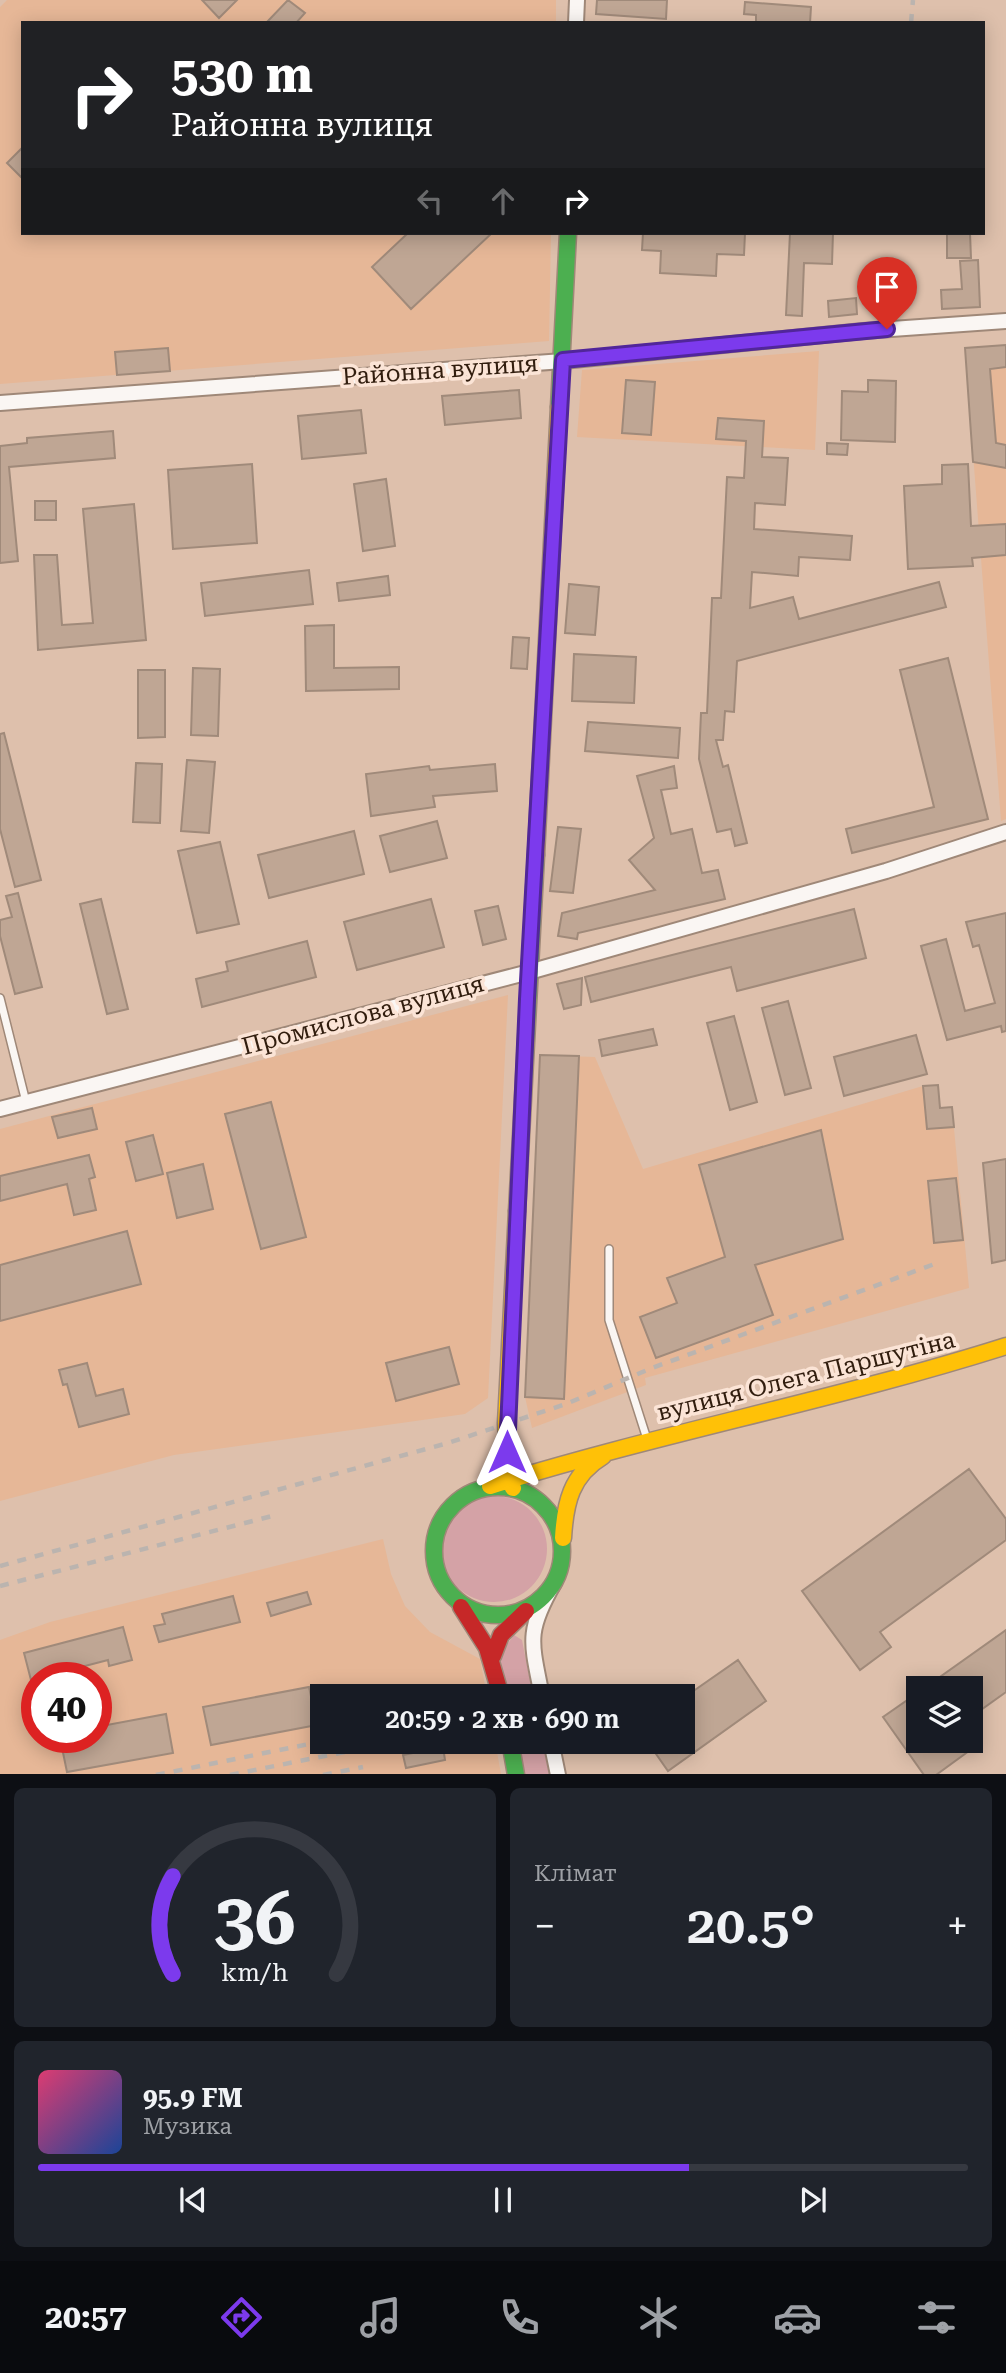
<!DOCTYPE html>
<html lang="uk">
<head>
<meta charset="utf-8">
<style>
  :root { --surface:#171b24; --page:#20242c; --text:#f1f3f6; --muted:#9ea1a6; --line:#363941; --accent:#7c3aed }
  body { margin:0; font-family:"Roboto Serif",serif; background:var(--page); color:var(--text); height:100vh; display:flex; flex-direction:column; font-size:26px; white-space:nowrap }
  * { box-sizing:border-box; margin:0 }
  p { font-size:23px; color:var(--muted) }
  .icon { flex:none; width:38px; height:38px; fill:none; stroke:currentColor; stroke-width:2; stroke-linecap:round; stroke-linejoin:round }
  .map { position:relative; height:1774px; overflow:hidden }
  .panel { display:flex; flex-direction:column; gap:14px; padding:14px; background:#0d0f14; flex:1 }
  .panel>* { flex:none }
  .top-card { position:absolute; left:21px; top:21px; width:964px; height:214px; border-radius:0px; box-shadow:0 4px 18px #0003; background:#202124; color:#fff; overflow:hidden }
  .fabs { position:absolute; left:906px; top:1676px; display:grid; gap:14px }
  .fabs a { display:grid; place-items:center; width:77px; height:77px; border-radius:0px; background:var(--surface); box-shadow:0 4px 18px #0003; font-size:35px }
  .speed { position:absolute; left:21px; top:1662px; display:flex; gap:14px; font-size:35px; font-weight:700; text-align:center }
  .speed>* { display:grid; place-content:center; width:91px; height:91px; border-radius:50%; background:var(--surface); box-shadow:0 4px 18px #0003; line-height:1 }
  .speed .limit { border:10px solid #d22; background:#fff; color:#111 }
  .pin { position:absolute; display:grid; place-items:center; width:60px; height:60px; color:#fff; margin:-72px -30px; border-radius:50% 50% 50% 0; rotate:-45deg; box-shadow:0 0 7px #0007 }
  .pin .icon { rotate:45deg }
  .me { position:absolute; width:77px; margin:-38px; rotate:0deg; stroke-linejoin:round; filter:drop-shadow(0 0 5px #0008) }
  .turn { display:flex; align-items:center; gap:24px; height:147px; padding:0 35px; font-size:32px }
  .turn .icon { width:91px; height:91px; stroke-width:2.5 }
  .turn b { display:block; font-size:49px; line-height:60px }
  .lanes { display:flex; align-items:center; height:66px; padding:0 35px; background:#0003; justify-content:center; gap:35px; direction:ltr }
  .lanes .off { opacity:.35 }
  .big { font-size:52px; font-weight:600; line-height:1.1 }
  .panel .tile { flex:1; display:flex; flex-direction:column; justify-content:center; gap:10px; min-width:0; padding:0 24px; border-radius:10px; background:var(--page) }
  .panel .dial { align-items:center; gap:0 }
  .dial svg { height:182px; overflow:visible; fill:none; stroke:var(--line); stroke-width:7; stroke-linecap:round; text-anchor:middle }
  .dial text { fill:var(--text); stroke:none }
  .song { display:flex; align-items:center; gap:21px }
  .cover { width:84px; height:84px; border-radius:10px; background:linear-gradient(135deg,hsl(340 70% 55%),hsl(220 70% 35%)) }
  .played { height:7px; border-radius:4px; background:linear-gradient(90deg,var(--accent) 70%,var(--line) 70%) }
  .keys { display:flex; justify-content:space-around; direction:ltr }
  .heat { display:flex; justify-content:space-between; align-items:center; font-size:38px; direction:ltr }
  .panel .tiles { flex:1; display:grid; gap:14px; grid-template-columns:1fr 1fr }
  .tile:last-child { grid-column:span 2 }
  .trip { position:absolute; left:310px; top:1684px; width:385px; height:70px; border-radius:0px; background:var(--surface); box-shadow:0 4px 18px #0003; font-weight:600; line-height:70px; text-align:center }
  .tab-bar { display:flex; height:112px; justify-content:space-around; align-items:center; background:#090b0e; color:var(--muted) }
  .tab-bar .icon { width:49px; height:49px }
  .tab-bar .active { color:var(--accent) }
  .tab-bar b { font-size:32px; color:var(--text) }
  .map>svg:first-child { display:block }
</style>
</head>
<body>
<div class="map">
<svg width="1006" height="1775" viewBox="0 0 1006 1775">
  <rect width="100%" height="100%" fill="#dec0ac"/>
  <path fill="#e6b797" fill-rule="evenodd" d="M7 0H556V23H23V233H551L549 341 0 384V7Z
    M1006 345V819L1001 821 965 348Z
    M819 351 815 450 577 437 582 370Z
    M508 995 488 1398 465 1414 174 1455 0 1501V1129Z
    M540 1055 595 1057 643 1169 923 1086 938 1085 940 1108 952 1107 969 1288 645 1378 646 1385 532 1428 525 1397Z
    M383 1539 391 1574 405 1606 430 1632 480 1659 487 1696H322V1741H495L501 1774H0V1640L50 1622ZM37 1678H96V1738H37Z"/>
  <path fill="#d4a2a6" d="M441 1549a53 53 0 1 1 106 0a53 53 0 1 1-106 0Z
    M514 1635 522 1640 533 1696H506L498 1657Z
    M515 1741H542L549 1774H522Z"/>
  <path fill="#bfa694" stroke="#a08a7a" stroke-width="2" d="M202 0H237L219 18Z
    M288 0 305 13 296 23H266Z
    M597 0H667L666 19 596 14Z
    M745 2 811 7 810 23H756V15L744 14Z
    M23 147V179L7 163Z
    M408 233H492L411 309 372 267Z
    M643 233H745L744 255 717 254 716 276 660 273 661 251 642 250Z
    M790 233H833L832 264 804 263 802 316 786 315Z
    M947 233H970L971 258H947Z
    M978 260 980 307 942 309 941 290 962 289 960 261Z
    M856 298 857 314 829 317 828 301Z
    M1006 345V367L990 369 996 443 1006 445V468L973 462 965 348Z
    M168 348 170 371 117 375 115 352Z
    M626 380 655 382 651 435 622 433Z
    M868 380 896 381 895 442 841 440 842 391 868 392Z
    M519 390 521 418 445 425 442 396Z
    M361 410 366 453 302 459 298 416Z
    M718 418 764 421 762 457 788 458 785 505 755 503 754 529 852 536 850 560 799 557 798 576 752 572 750 608 793 597 799 619 939 582 946 607 737 661 734 712 725 711 723 740H716L723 767 728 765 747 843 735 846 731 829 717 832 699 759 701 713H707L712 598H721L727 477 744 478 746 441 716 439Z
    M113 431 115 458 9 467 18 561 0 563V446L27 443V438Z
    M827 443 848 444 847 455 827 454Z
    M252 464 257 543 173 549 168 470Z
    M968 464 971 526 1006 524V555L972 558 973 566 908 569 904 486 942 484V465Z
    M386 479 395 546 363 551 354 484Z
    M35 501H56V520H35Z
    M134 504 146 640 38 650 34 555H57L62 625 93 623 83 509Z
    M309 570 313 604 205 616 201 583Z
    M388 576 390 595 339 601 337 583Z
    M569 584 599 587 595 635 565 633Z
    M334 625V668L399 667V689L306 691 305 626Z
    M513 637 529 638 527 669 511 668Z
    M574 654 636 657 634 703 572 701Z
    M948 658 988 819 852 853 846 829 934 807 900 670Z
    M193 668 220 669 218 736 191 735Z
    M138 670H165V737L138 738Z
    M588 722 680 728 678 758 585 751Z
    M4 733 41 880 15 887 0 829V734Z
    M187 760 215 762 209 833 181 831Z
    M136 763 162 764 160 823 133 822Z
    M495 764 497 791 433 796 435 807 371 816 366 774 429 766 430 770Z
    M674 766 677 788 661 790 671 834 692 829 702 873 718 870 725 899 578 933 577 939 558 936 562 913 655 890 629 860 654 838 637 776Z
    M437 821 447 858 390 872 380 836Z
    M558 827 581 829 573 893 550 891Z
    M354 831 364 874 269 898 258 855Z
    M220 842 239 924 197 933 178 851Z
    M18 893 42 987 15 994 0 936V920L12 917 6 896Z
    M101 899 128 1009 107 1014 80 904Z
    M431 899 444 947 357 970 344 922Z
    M498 906 506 939 483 945 475 911Z
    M854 909 866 958 737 991 731 967 591 1002 585 977Z
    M1006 913V1031L1002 1032 1001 1026 947 1040 921 946 946 939 965 1011 995 1003 979 945 973 947 966 922Z
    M307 941 316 977 202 1007 196 979 228 971 226 962Z
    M582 978 581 1005 564 1009 557 984Z
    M788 1001 811 1088 785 1095 762 1008Z
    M734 1016 757 1102 730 1110 707 1023Z
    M653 1029 657 1045 602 1056 599 1040Z
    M916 1035 927 1074 844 1096 834 1057Z
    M540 1055 579 1056 564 1399 525 1397Z
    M938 1085 940 1108 952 1107 954 1127 927 1129 923 1086Z
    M271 1102 306 1237 261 1249 225 1114Z
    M92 1108 97 1129 58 1138 52 1117Z
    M821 1130 843 1239 755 1265 773 1315 656 1358 640 1317 677 1303 667 1278 725 1257 699 1165Z
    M153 1135 163 1174 136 1181 126 1142Z
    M89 1155 95 1177 89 1179 96 1210 74 1215 67 1184 0 1201V1176Z
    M1006 1159V1260L992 1263 983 1163Z
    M203 1164 213 1209 177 1218 167 1173Z
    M956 1178 963 1240 934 1243 928 1181Z
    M127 1231 141 1284 0 1321V1265Z
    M449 1347 459 1384 396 1401 386 1363Z
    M87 1363 96 1396 123 1389 129 1414 79 1427 67 1384 63 1385 59 1370Z
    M969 1469 1006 1519V1540L880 1632 891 1647 860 1670 802 1591Z
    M307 1592 311 1604 271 1616 267 1603Z
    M233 1596 240 1622 159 1642 154 1626 165 1624 162 1614Z
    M123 1627 132 1660 109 1666 108 1660 31 1680 24 1653Z
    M1006 1630V1692L971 1717V1689H923Z
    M738 1660 766 1701 668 1771 647 1741H682V1699Z
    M309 1687 317 1725 211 1745 203 1707Z
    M919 1692V1741H968L973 1748 936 1775H924L883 1717Z
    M166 1714 173 1753 67 1772 60 1738H96V1727Z
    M443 1747 445 1760 406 1768 403 1755Z"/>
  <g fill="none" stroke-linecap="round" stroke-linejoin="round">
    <g stroke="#9f8878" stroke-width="10">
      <path id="lane" d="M0 998 26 1102
        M609 1249V1320L647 1439"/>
    </g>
    <g stroke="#9f8878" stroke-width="18">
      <path id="street" d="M576 23 577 0
        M0 403 563 361 863 331 1006 321
        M0 1109 529 972 886 871 1006 832
        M542 1696C531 1641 526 1632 554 1583
        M551 1741 558 1775"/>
    </g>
    <g stroke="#9f8878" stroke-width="19">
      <path id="fast" d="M559 407 568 233
        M517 1211 536 855
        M434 1551a64 64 0 1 1 128 0a64 64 0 1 1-128 0Z
        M510 1741 516 1775"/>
    </g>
    <g stroke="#9f8878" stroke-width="19">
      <path id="slow" d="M536 855 559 407
        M490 1486C660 1433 836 1400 1006 1346
        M513 1488 509 1480 506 1423 517 1211
        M563 1538C565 1503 571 1475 603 1456"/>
    </g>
    <g stroke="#9f8878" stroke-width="19">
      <path id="jam" d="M461 1607 487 1648 501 1696
        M493 1656 501 1635 526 1611"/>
    </g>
    <use href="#lane" stroke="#faf6f3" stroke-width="7"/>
    <use href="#street" stroke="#faf6f3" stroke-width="14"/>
    <use href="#fast" stroke="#4caf50" stroke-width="16"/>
    <use href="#slow" stroke="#ffc107" stroke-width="16"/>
    <use href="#jam" stroke="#c62828" stroke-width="16"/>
    <path stroke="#bbb4af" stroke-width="4.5" stroke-dasharray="9 9" stroke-linecap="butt" d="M911 23 913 0
      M0 1566 448 1443 566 1404 652 1368 940 1262
      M0 1586 276 1515
      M156 1775 324 1741
      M230 1775 399 1741
      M323 1775 363 1767"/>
  </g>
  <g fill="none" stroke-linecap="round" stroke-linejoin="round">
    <g stroke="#51269a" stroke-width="18">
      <path id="route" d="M507 1452 527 999 563 360 887 329"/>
    </g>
    <use href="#route" stroke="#7c3aed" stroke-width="12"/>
  </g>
  <g text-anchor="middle" stroke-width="7" stroke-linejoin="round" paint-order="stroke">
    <g font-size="24" fill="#311d0e" stroke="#fbe4d6">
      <text transform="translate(440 370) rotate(-4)" y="8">Районна вулиця</text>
      <text transform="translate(363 1015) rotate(-15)" y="8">Промислова вулиця</text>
      <text transform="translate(806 1376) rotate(-14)" y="8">вулиця Олега Паршутіна</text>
    </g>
  </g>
</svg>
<div class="fabs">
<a><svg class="icon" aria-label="layers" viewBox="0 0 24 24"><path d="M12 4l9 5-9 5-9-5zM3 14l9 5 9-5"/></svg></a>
</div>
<div class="speed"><div class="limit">40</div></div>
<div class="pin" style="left:887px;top:329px;background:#d93025"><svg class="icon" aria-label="arrive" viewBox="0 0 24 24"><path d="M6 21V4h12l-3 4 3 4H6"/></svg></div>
<svg class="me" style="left:507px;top:1452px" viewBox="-20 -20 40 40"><path d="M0-17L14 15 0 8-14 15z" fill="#7c3aed" stroke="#fff" stroke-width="4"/></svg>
<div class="trip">20:59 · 2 хв · 690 m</div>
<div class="top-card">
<div class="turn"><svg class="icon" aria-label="right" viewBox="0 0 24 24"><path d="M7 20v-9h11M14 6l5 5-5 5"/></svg><div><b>530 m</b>Районна вулиця</div></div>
<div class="lanes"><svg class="icon off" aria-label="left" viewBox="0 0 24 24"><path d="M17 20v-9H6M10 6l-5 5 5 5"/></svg><svg class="icon off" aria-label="ahead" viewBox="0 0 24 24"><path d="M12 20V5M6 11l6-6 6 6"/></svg><svg class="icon" aria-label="right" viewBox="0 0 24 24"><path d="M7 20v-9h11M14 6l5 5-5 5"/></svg></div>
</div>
</div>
<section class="panel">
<div class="tiles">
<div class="tile dial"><svg viewBox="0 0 100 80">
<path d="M14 69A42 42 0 1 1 86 69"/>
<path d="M14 69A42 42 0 0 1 14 26" stroke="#7c3aed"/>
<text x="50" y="56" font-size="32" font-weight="700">36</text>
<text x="50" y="72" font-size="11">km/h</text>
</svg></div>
<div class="tile"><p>Клімат</p>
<div class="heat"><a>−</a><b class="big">20.5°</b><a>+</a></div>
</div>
<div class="tile">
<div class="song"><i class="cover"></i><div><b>95.9 FM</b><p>Музика</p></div></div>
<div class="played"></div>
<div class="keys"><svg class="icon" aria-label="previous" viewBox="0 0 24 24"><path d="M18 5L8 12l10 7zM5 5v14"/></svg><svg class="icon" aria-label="pause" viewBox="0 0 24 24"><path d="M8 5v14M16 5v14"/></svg><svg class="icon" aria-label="next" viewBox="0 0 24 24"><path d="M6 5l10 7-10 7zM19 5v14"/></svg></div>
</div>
</div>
</section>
<nav class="tab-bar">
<b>20:57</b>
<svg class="icon active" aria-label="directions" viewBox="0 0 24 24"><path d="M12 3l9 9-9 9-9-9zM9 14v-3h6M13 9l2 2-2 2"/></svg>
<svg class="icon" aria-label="music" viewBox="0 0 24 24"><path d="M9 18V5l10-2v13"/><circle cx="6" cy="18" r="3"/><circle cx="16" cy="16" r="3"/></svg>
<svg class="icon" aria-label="phone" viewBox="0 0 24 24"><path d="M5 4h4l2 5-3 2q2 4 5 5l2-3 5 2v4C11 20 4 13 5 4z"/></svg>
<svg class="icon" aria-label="climate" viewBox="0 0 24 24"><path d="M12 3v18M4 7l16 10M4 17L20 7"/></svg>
<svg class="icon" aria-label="car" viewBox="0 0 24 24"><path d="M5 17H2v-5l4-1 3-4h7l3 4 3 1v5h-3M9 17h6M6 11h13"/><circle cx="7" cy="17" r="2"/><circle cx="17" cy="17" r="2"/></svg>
<svg class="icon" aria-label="filters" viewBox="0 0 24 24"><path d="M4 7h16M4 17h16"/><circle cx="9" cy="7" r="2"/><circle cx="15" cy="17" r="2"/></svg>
</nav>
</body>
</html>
